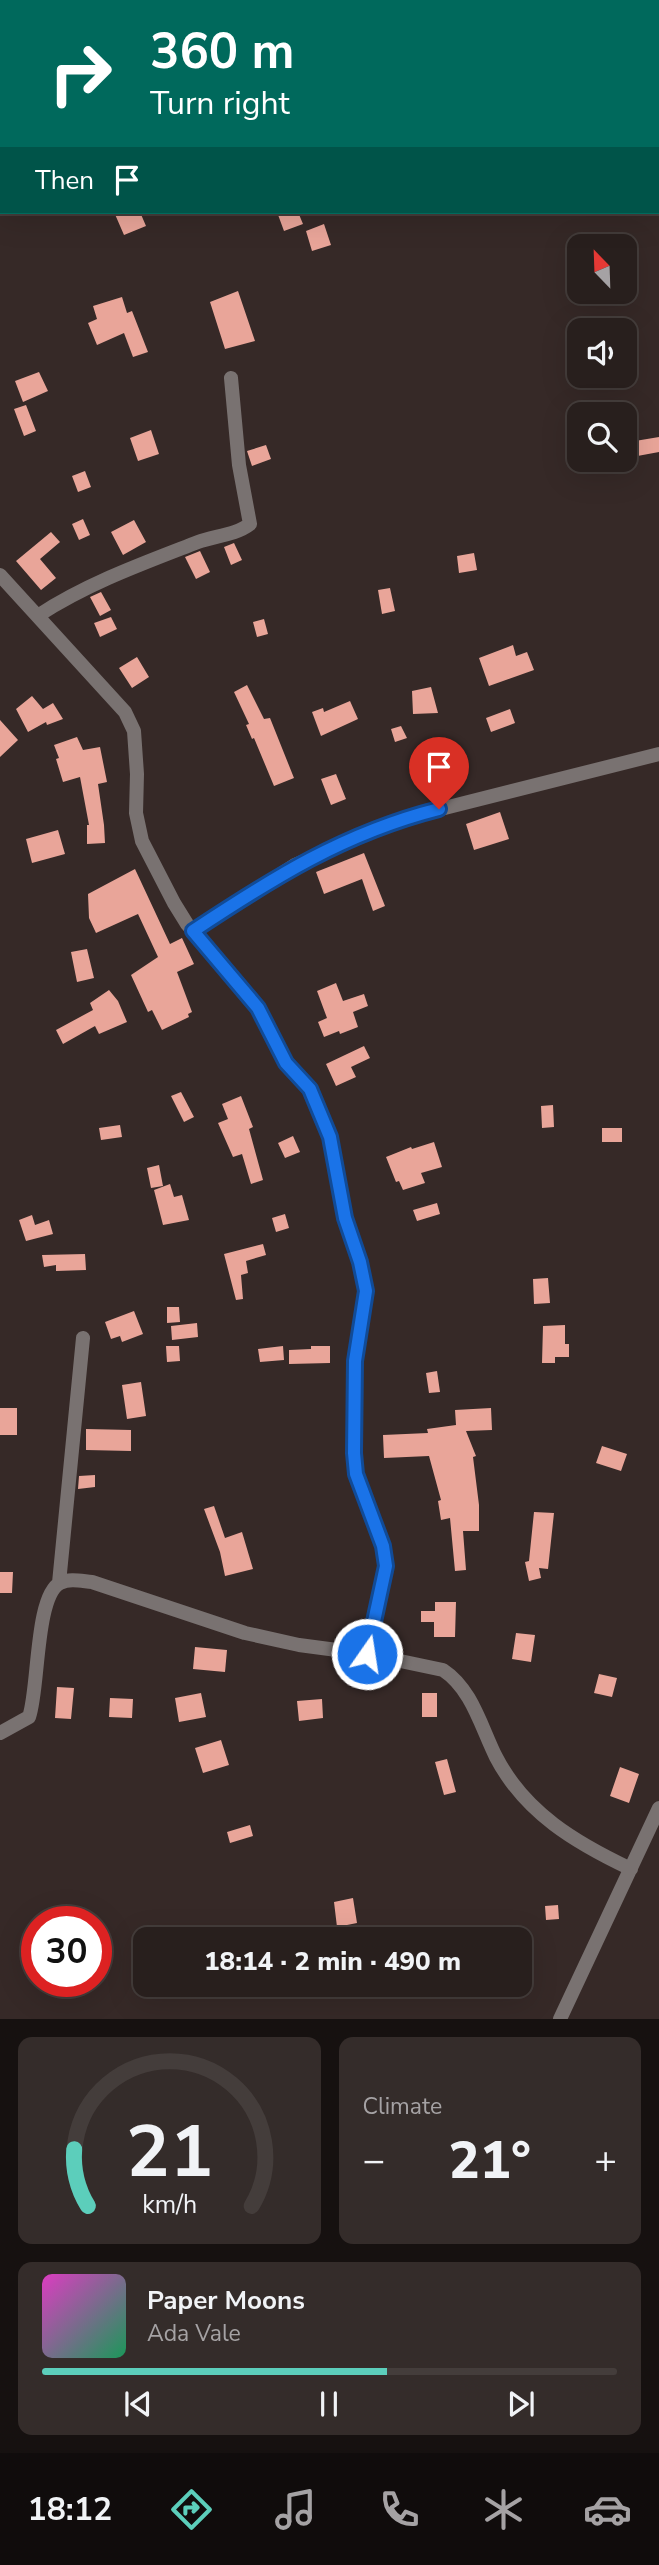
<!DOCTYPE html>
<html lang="en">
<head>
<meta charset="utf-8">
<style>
  :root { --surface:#281f1d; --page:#342c2a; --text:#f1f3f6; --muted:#a5a2a4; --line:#443d3b; --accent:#5ccebb }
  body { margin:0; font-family:"Nunito Sans",sans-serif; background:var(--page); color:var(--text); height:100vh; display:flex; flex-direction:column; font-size:26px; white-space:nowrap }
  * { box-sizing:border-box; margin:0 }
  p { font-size:23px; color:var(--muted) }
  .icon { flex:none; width:38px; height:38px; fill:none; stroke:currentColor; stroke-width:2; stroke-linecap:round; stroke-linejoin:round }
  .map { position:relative; height:2019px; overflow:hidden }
  .details { display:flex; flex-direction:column; gap:18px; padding:18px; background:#161110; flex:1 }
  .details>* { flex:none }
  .banner { position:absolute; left:0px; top:0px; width:660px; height:214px; box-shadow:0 7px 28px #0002,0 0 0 2px var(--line); background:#00695c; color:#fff; overflow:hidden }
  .needle { width:46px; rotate:337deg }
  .controls { position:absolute; left:567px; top:234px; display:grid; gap:14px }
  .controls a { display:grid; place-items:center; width:70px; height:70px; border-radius:14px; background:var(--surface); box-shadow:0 7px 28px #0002,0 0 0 2px var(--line); font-size:35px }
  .speed { position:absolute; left:21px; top:1906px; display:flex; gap:14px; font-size:35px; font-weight:700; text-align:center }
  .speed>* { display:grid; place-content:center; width:91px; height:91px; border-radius:50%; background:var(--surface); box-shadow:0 7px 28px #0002,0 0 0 2px var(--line); line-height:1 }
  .speed .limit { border:10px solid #d22; background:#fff; color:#111 }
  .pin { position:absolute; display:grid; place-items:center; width:60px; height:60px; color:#fff; margin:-72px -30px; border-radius:50% 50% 50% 0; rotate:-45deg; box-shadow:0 0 7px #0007 }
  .pin .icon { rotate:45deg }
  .me { position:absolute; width:77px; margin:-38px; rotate:13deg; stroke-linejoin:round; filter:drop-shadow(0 0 5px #0008) }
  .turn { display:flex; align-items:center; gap:24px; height:147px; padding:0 35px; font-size:32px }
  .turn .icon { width:91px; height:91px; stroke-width:2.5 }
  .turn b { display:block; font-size:49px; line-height:60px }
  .then { display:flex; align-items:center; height:66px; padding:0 35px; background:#0003; gap:14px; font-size:26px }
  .big { font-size:52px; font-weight:800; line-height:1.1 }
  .details .card { flex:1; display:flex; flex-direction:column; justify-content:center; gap:10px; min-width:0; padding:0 24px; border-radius:14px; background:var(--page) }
  .details .dial { align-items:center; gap:0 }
  .dial svg { height:182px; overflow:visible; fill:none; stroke:var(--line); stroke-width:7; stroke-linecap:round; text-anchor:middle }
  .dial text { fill:var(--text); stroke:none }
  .song { display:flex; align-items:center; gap:21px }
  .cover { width:84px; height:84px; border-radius:10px; background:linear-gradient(135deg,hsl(310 70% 55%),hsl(150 70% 35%)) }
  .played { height:7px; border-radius:4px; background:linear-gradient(90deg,var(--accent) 60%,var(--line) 60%) }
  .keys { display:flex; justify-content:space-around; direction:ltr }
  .heat { display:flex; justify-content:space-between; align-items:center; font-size:38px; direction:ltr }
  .details .tiles { flex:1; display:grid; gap:18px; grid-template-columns:1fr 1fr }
  .card:last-child { grid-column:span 2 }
  .trip { position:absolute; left:133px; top:1927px; width:399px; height:70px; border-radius:14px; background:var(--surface); box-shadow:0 7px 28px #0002,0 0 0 2px var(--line); font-weight:800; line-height:70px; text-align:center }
  .menu { display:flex; height:112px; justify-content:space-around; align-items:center; background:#100c0c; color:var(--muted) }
  .menu .icon { width:49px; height:49px }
  .menu .on { color:var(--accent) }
  .menu b { font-size:32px; color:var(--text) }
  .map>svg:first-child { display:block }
</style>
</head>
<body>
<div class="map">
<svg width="659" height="2019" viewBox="0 0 659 2019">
  <rect width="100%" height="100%" fill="#362927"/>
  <path fill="#e9a599" d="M114 212H140L146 226 124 235Z
    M277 212H298L303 224 284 231Z
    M324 224 331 245 312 251 306 231Z
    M238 291 255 341 225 349 210 302Z
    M122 297 127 313 132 311 148 352 133 357 124 333 97 345 88 323 97 319 93 306Z
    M39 372 48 391 23 402 15 381Z
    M26 405 36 431 24 436 14 409Z
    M151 430 159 454 138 461 130 438Z
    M659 437V452L632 457 629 442Z
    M266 445 271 459 252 466 247 451Z
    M85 471 91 487 78 492 72 476Z
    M83 519 90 535 79 540 72 524Z
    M134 520 146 542 123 555 111 532Z
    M51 532 60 542 40 559 56 578 41 590 16 561Z
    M234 543 242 560 231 565 224 547Z
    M200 551 210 572 196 579 185 557Z
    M474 553 477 570 459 573 457 556Z
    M390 588 395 611 382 614 378 590Z
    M101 592 111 610 100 616 90 597Z
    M111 617 117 629 100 637 94 623Z
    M264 619 268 634 257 637 253 622Z
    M513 645 516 656 527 652 534 670 489 686 479 658Z
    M137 657 149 677 132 688 119 668Z
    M247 685 264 719 270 718 294 778 274 786 254 738 252 739 246 725 249 724 234 692Z
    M431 687 438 713 413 714 412 691Z
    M32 696 43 709 53 703 63 719 47 725 46 722 28 732 16 709Z
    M350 701 358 719 321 736 312 712 323 708 324 712Z
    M510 709 515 723 491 732 486 718Z
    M0 720 18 740 0 757Z
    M401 726 407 738 395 742 391 729Z
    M77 737 83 750 100 747 107 782 98 784 104 825 105 843 87 844V825H89L80 777 63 782 56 759 59 758 54 745Z
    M336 774 346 799 331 805 321 779Z
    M500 812 509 839 474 850 466 824Z
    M58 830 65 854 32 863 26 839Z
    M364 853 385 906 373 911 362 879 324 894 316 872Z
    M135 869 170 944 182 938 194 964 177 972 192 1012 188 1014 189 1017 162 1030 152 1010 148 1012 131 975 158 957 138 914 96 933 89 918 88 894Z
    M87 949 94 978 77 982 71 952Z
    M336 983 343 1001 364 994 368 1006 353 1012 358 1027 340 1034 339 1031 324 1037 318 1022 327 1018 317 991Z
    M109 990 118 1001 127 1022 99 1034 95 1026 63 1044 56 1030 93 1010 90 1003Z
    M364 1046 370 1058 351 1067 356 1077 336 1086 326 1064Z
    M181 1092 194 1117 184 1122 171 1096Z
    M241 1096 253 1127 249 1129 263 1180 251 1184 242 1154 233 1157 218 1123 228 1119 222 1104Z
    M553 1105 554 1127 542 1128 541 1106Z
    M120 1125 122 1137 101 1140 99 1128Z
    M602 1128H622V1142H602Z
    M293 1136 300 1152 285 1158 278 1143Z
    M434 1142 442 1167 421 1173 425 1183 403 1190 399 1181 396 1182 386 1157 411 1147 412 1149Z
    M159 1165 163 1186 151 1188 147 1168Z
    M170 1184 174 1197 182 1195 189 1220 163 1225 154 1190Z
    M437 1203 440 1214 417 1221 413 1210Z
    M285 1214 289 1228 276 1232 272 1218Z
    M32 1215 35 1225 49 1220 53 1234 26 1241 19 1220Z
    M263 1244 266 1255 246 1261 248 1273 241 1275 243 1299 236 1300 224 1254Z
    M85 1254 86 1270 56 1271V1265L44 1267 42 1255Z
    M548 1278 550 1303 534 1304 533 1279Z
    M167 1307H179L180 1322 167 1323Z
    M134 1311 143 1334 122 1342 120 1336 111 1339 105 1322Z
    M197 1323 198 1337 172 1340 171 1326Z
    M565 1325V1344H569V1357H555V1363H542L543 1326Z
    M166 1346H179L180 1361 167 1362Z
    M283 1346 284 1360 260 1362 258 1349Z
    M311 1346H330V1363L289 1364V1350L311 1349Z
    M437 1371 440 1392 429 1393 426 1373Z
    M141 1382 146 1416 127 1419 122 1385Z
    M0 1408H17V1435H0Z
    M491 1408 492 1430 466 1431 476 1456 473 1457 479 1505V1531H463L466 1570 455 1571 450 1518 441 1520 438 1501 441 1500 429 1456 384 1458 383 1435 428 1433 427 1429 456 1425 455 1410Z
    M86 1429 131 1430V1451L86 1450Z
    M602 1446 627 1454 621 1471 596 1463Z
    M95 1475V1487L78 1489 79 1476Z
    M214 1506 225 1538 242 1532 253 1569 225 1576 220 1552 204 1509Z
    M534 1512 554 1513 548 1569 539 1568 541 1578 529 1581 525 1562 529 1561Z
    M0 1572H13L12 1593H0Z
    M435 1602H456L455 1637H434V1622H421V1611H435Z
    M516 1633 535 1635 531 1662 512 1659Z
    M195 1647 227 1650 225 1672 193 1669Z
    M599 1674 617 1678 612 1697 594 1693Z
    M57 1687 74 1688 71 1719 55 1718Z
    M201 1693 206 1717 179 1722 175 1698Z
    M422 1693H437V1717H422Z
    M110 1698 133 1699 132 1718 109 1717Z
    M322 1699 323 1718 299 1721 297 1701Z
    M221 1740 229 1765 203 1773 195 1748Z
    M447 1759 456 1792 444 1795 435 1762Z
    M620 1767 639 1774 629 1803 610 1796Z
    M250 1825 253 1836 230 1843 227 1832Z
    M353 1898 357 1923 337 1927 334 1902Z
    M558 1905 559 1919 546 1920 545 1906Z"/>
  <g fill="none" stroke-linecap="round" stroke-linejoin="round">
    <path stroke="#797271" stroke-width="14" d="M650 0V2
      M208 2 210 0
      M658 123 659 130
      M0 189 2 188
      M0 575 125 712 134 731 137 774 136 813 142 841 174 903 187 924 258 1008 286 1063 310 1089 330 1137 345 1218 360 1262 366 1291 355 1361 354 1453 356 1474 382 1546 386 1566 367 1654 443 1670C472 1689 481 1727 496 1757 525 1813 576 1843 631 1869
      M39 615C88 583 144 563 198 542 214 536 236 535 250 524L239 465 231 378
      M193 931 295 865 401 819 659 754
      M59 1583 83 1338
      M0 1733 29 1717C39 1690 35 1596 60 1583 70 1578 81 1581 92 1582L245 1633 299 1645 367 1654
      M560 2019 659 1808"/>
  </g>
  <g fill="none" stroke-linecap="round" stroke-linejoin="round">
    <g stroke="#114b97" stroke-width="18">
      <path id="route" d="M367 1654 386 1566 383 1546 356 1474 354 1453 355 1361 366 1291 360 1262 345 1218 330 1137 310 1089 286 1063 258 1008 193 931C273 878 344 833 439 809"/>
    </g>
    <use href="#route" stroke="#1a73e8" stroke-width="12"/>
  </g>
</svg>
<div class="controls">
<a><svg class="needle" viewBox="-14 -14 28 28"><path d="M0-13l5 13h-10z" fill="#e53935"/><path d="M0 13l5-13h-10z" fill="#a5a2a4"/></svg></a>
<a><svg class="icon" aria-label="sound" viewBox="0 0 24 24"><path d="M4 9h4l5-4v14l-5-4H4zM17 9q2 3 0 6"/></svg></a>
<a><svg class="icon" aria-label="search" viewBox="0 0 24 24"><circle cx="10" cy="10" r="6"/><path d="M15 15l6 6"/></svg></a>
</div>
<div class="speed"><div class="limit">30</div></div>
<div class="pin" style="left:439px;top:809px;background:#d93025"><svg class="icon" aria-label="arrive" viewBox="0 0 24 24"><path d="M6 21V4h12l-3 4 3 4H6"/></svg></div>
<svg class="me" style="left:367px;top:1654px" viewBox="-20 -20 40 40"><circle r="17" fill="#1a73e8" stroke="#fff" stroke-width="3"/><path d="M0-11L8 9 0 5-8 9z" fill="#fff"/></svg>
<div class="trip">18:14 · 2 min · 490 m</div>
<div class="banner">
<div class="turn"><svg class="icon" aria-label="right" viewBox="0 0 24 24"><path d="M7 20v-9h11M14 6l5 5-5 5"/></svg><div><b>360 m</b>Turn right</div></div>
<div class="then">Then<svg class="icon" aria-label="arrive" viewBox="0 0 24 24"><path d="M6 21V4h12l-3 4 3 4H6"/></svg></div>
</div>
</div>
<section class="details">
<div class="tiles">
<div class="card dial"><svg viewBox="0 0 100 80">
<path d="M14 69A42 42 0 1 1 86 69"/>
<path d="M14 69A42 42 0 0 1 8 44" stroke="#5ccebb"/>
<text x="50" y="56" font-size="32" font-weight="700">21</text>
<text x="50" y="72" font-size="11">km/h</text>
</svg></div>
<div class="card"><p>Climate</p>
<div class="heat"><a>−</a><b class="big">21°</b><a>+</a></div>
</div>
<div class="card">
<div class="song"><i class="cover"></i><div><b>Paper Moons</b><p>Ada Vale</p></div></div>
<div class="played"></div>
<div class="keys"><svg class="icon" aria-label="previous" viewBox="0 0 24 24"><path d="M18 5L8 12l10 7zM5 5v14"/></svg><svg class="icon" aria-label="pause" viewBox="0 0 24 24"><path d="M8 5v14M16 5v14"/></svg><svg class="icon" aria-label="next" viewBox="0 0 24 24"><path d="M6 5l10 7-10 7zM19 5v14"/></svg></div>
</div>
</div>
</section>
<nav class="menu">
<b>18:12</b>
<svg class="icon on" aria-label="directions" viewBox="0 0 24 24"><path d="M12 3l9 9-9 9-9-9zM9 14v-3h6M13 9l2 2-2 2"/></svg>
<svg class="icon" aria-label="music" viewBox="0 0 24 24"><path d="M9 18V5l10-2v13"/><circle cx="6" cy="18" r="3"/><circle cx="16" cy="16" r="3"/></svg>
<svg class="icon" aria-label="phone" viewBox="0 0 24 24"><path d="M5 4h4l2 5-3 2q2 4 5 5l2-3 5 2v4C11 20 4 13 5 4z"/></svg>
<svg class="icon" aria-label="climate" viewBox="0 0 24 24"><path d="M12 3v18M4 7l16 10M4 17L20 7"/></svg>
<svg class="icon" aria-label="car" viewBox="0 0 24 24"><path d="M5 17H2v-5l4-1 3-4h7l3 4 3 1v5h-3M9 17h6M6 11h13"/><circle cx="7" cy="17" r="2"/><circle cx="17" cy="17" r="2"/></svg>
</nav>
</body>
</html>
